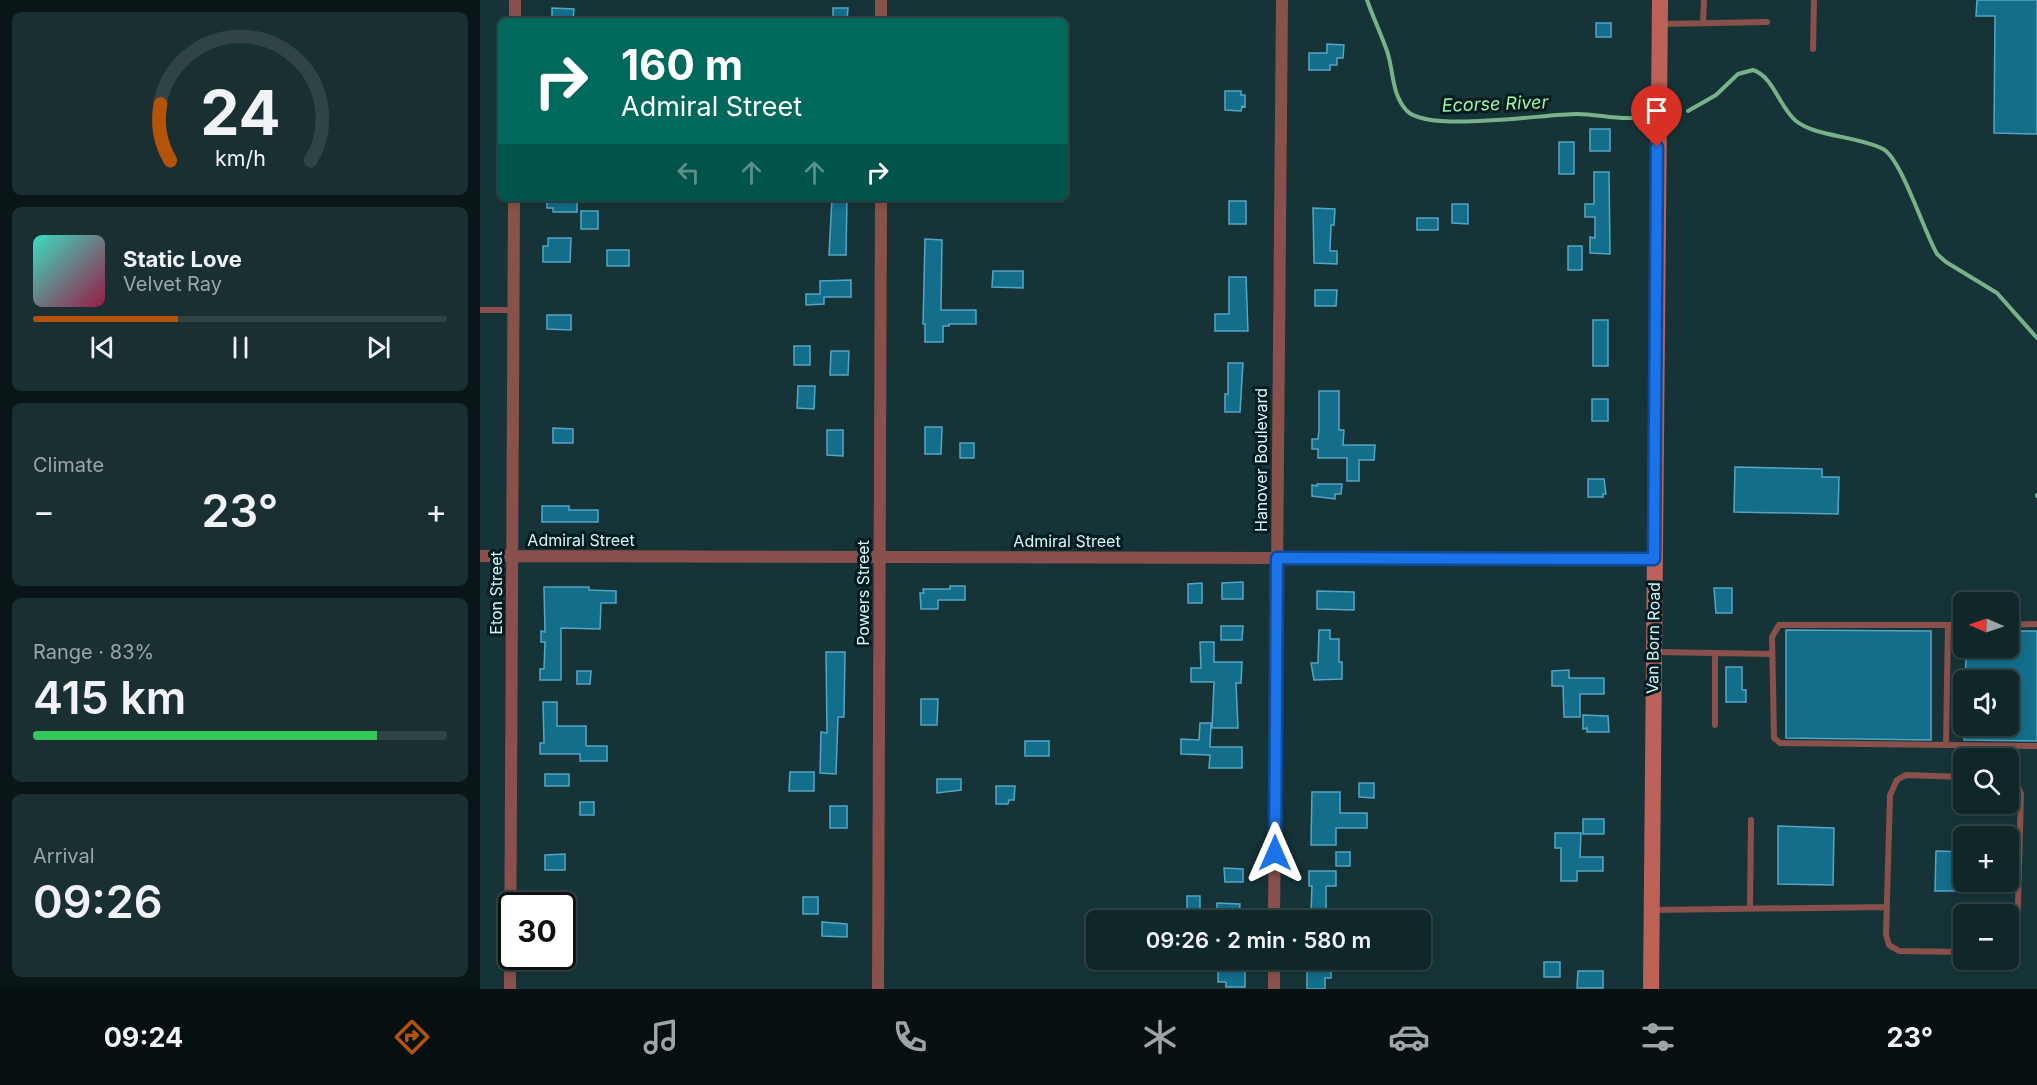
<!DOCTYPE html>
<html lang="en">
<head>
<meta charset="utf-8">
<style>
  :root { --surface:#102729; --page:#192f31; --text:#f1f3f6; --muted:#9ca5a8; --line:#304446; --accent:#b45309 }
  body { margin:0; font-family:Inter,sans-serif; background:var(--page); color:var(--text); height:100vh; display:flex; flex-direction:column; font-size:22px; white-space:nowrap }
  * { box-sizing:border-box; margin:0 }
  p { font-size:20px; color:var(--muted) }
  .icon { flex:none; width:33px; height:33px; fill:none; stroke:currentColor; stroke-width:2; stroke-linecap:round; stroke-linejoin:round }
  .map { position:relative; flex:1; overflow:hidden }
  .sheet { display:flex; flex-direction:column; gap:12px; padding:12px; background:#091517; width:480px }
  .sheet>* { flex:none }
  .top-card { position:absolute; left:18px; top:18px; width:570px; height:183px; border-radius:9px; box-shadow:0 3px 9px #0003,0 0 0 2px var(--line); background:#00695c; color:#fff; overflow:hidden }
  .needle { width:39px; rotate:272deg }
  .tools { position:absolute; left:1473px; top:592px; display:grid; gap:12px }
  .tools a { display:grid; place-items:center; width:66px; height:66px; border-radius:9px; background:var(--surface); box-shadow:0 3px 9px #0003,0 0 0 2px var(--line); font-size:30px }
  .speed { position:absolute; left:18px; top:892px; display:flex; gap:12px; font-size:30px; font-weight:700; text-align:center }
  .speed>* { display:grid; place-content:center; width:78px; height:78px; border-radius:50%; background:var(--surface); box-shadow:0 3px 9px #0003,0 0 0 2px var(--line); line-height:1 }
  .speed .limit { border:3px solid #111; border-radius:9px; background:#fff; color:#111 }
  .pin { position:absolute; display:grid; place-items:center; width:51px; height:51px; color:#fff; margin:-62px -26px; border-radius:50% 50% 50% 0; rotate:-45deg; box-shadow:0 0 6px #0007 }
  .pin .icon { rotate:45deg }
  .me { position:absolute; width:66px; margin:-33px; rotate:0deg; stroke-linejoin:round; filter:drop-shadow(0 0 4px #0008) }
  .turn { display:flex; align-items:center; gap:21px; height:126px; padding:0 24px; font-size:27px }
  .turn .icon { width:78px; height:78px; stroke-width:2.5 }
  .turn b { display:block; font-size:42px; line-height:51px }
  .lanes { display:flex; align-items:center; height:57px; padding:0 24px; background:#0003; justify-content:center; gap:30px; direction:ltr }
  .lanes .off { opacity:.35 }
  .big { font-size:45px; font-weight:600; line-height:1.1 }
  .sheet .widget { flex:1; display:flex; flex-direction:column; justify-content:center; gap:9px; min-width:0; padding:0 21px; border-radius:9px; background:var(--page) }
  .sheet .dial { align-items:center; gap:0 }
  .dial svg { height:156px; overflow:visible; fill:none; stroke:var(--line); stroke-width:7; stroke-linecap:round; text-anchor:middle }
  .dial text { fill:var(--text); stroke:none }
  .song { display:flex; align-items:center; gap:18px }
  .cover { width:72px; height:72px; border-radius:9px; background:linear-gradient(135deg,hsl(170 70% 55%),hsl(340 70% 35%)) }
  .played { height:6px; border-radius:3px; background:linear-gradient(90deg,var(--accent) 35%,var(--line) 35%) }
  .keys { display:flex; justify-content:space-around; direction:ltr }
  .heat { display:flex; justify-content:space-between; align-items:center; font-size:33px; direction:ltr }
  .charge { height:9px; border-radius:4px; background:linear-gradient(90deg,#34c759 83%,var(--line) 0) }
  .trip { position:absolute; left:606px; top:910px; width:345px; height:60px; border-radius:9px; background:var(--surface); box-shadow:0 3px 9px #0003,0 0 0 2px var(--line); font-weight:600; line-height:60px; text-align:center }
  .menu { display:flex; height:96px; justify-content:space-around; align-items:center; background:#061010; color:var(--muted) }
  .menu .icon { width:42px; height:42px }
  .menu .on { color:var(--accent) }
  .menu b { font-size:27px; color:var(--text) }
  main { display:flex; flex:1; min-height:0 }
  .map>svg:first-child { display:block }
</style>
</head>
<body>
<main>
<section class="sheet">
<div class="widget dial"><svg viewBox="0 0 100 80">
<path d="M14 69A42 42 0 1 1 86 69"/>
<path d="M14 69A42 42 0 0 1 9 40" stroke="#b45309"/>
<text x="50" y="56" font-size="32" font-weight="700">24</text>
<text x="50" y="72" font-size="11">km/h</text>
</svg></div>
<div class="widget">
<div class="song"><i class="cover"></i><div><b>Static Love</b><p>Velvet Ray</p></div></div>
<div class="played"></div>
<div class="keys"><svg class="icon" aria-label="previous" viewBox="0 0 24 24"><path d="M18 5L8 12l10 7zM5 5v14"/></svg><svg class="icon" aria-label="pause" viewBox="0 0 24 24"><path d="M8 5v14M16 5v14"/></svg><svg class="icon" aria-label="next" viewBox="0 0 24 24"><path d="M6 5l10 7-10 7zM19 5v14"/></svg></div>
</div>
<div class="widget"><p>Climate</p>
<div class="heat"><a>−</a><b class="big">23°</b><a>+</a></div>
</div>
<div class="widget"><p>Range · 83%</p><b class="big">415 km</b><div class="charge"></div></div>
<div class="widget"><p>Arrival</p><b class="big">09:26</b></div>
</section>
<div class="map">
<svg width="1557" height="989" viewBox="0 0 1557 989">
  <rect width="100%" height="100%" fill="#163437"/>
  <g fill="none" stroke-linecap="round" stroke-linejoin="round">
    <path stroke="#79b189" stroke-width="4" d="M887 0C893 17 901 34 907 51 914 71 911 94 927 111 949 133 1063 114 1097 114 1116 114 1133 119 1152 118
      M1208 111 1236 95 1258 74 1273 70C1294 77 1299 107 1316 121 1336 137 1378 136 1403 149 1421 158 1444 232 1457 254L1466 262 1517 293 1557 338
      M1557 495V496"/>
  </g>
  <path fill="#126e8b" stroke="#55a5c4" stroke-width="1.5" d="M1497 0H1557V134L1514 133 1515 16H1496Z
    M72 8 94 9 93 21H72Z
    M353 8H368L367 21H353Z
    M1116 23H1131V37H1116Z
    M847 44 864 45 863 58H857V65H850V70H829V53H847Z
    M745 91H761V95H765V107L762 106 761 111 745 110Z
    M1110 129H1130V151H1110Z
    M1079 142H1094V174H1079Z
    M1114 172H1129L1130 254 1110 253V237L1115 238V217H1105V204H1114Z
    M67 198H97V212H73V208H67Z
    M352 198H367L366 255H349Z
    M749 201H766V224H749Z
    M972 204H988V224L972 223Z
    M833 208 855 209 854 225H851L850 251H857V264L834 263Z
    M101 211H118V229H101Z
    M937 218H958V230H937Z
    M68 238H91L90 262H63V246H68Z
    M445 239 462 240 461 310H496V324H469V326H463V342H445V324H443Z
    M1088 246H1102V270H1088Z
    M127 250H149V266H127Z
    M513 271H543V288L512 287Z
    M749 277H766L768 331H735V314H749Z
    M371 280V297H344V304L326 305V294H340V281Z
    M835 290H857L856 306H835Z
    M67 315H91V330L67 329Z
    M1113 320H1128V366H1113Z
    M314 346H330V365H314Z
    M351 351H369L368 375H350Z
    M748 363H763L760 412H745V394H748Z
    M318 386H335L334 409 317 408Z
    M839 391H859V430H864L863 445H895L894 460H879V481H867V458H838V449H832V439H838L839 430Z
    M1112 399H1128V421H1112Z
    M445 427H462L461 454H445Z
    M73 428 93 429V443H73Z
    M347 430H363V456L347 455Z
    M480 443H494V458H480Z
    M1255 467 1342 469V477H1359L1358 514 1254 512Z
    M1108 479H1124L1126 494H1123V497H1108Z
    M837 484H862L861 494H855V499L832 496V485L837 486Z
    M62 506H89V510H118V522H62Z
    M763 582V599H742V583Z
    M722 583V603H708V584Z
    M470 586H485V600H458V609H441L440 593H444L443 589H470Z
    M64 587H109V590L136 591V603H121L120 629 81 628V680H60V669H64L65 642H61V631L65 632Z
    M1234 588H1252V613H1236Z
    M837 591 874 592V610L837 609Z
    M741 626H763L762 640H741Z
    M839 630H850V639H859V662H862V679L834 680 831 663H838Z
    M1306 630 1451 631V740L1306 738Z
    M1528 631H1557V741L1484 740V729H1528V677H1485L1486 659H1528Z
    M720 642H734V662H762L761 683H756L758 728H732L734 682H711V668H721Z
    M346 652H365L364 717H358L356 774 340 773 341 732 347 733Z
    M1246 667H1262V690H1266V702H1246Z
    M1089 670V678H1124V694H1100V717H1084L1083 686H1072V671Z
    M97 671H111L110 684H97Z
    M441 699H458L457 725H441Z
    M63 702H77V726H106V746H127V761H100V754H60V743H64Z
    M1103 715 1128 716 1129 732H1107V728L1103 729Z
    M720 723H731L730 747H762V768H729L730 755 701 754V739L719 740Z
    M545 741H569V756H545Z
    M310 772H334V791H309Z
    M65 774H89V786H65Z
    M457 779H481V790L457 793Z
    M879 783H894V798L879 797Z
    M516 786H535L534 800H529L528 804H516Z
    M832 792H860V813H887V828H856V845H831Z
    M100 802H114V815H100Z
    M350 806H367V828H350Z
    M1103 819H1124V834H1103Z
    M1298 826 1354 828 1353 885 1298 884Z
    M1075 833H1101L1100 857H1123V871H1097V881H1081V848H1075Z
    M1456 851 1484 852V891H1455Z
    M856 852H870V866H856Z
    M85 854V870H65V855Z
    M744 868 763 869V882H745Z
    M829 871H856V886H846V912H831L832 886H829Z
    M707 896H720V909H707Z
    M323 897H338V914H323Z
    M737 903 760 904 759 921 743 920 744 914H737Z
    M342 922 367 924V937L342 936Z
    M1064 962H1080V977H1064Z
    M827 967H851V978H845V989H827Z
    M738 970H765V987H746V982H738Z
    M1098 971H1123V988H1097Z"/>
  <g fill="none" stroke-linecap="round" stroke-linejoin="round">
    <path stroke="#8a514c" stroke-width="6" d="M1223 22 1224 0
      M1180 24 1287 22
      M1333 49 1334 0
      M0 310H33
      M1484 625H1299L1292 637 1294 738 1300 743 1557 746
      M1528 625 1557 624
      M1176 652 1292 654
      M1235 653V725
      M1466 745 1468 626
      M1484 777 1426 775 1417 780 1410 795 1406 935 1409 945 1419 951 1484 952
      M1528 778 1535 779 1541 794 1537 940 1533 948 1528 951
      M1270 908 1271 820
      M1172 910 1406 907"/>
    <path stroke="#8a514c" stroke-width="12" d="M35 21V0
      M401 21V0
      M0 556 1174 559
      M794 921 802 0
      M30 989 34 198
      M398 989 401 198
      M794 989V960"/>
    <path stroke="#bc625b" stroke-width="16" d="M1171 989 1180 0"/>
  </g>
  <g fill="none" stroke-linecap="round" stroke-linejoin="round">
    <g stroke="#114b97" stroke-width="15">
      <path id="route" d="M795 853 797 558 1174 559 1177 147"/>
    </g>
    <use href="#route" stroke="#1a73e8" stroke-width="10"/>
  </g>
  <g text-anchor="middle" stroke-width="6" stroke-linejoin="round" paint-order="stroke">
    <g font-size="16" fill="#d7f9fe" stroke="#001b1f">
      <text transform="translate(781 460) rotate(-90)" y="6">Hanover Boulevard</text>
      <text x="101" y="546">Admiral Street</text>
      <text x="587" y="547">Admiral Street</text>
      <text transform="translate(16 593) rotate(-90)" y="6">Eton Street</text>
      <text transform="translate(383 593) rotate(-90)" y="6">Powers Street</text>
      <text transform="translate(1173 638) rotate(-89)" y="6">Van Born Road</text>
    </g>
    <g font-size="18" font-style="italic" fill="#9cf5a2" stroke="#001b1f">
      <text transform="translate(1015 104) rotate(-2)" y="6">Ecorse River</text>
    </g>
  </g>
</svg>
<div class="tools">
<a><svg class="needle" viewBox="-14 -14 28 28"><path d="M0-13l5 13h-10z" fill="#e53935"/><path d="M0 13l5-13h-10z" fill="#9ca5a8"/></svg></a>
<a><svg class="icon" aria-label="sound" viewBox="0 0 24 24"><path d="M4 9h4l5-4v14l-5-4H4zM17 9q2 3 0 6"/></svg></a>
<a><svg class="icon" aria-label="search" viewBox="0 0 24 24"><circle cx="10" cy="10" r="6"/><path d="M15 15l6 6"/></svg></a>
<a>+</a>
<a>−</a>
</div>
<div class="speed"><div class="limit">30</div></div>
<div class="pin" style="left:1177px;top:147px;background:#d93025"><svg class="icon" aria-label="arrive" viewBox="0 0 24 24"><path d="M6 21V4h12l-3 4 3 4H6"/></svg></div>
<svg class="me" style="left:795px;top:853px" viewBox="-20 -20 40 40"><path d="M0-17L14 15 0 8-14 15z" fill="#1a73e8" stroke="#fff" stroke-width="4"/></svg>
<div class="trip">09:26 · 2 min · 580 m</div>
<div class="top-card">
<div class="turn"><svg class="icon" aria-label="right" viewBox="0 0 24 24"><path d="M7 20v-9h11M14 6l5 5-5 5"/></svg><div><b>160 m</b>Admiral Street</div></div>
<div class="lanes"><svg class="icon off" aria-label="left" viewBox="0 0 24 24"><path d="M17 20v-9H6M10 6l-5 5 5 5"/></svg><svg class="icon off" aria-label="ahead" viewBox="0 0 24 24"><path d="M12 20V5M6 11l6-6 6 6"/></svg><svg class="icon off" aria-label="ahead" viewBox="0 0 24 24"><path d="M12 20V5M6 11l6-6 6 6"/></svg><svg class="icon" aria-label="right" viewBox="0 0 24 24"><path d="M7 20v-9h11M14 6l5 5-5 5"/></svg></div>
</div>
</div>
</main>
<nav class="menu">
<b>09:24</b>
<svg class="icon on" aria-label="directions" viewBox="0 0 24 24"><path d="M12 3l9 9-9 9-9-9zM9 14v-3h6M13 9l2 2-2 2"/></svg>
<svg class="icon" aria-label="music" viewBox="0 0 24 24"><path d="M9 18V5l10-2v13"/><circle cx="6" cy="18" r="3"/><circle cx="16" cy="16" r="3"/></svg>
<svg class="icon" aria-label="phone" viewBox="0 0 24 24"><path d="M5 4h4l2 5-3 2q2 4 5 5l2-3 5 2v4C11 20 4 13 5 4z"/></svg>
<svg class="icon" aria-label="climate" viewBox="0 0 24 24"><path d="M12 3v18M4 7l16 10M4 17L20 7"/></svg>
<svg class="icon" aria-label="car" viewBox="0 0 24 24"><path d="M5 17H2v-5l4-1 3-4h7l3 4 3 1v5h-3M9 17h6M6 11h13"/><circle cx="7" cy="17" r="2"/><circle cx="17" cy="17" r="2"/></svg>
<svg class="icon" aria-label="filters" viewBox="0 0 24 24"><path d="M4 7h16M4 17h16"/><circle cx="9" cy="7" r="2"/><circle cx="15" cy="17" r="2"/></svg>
<b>23°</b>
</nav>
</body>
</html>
